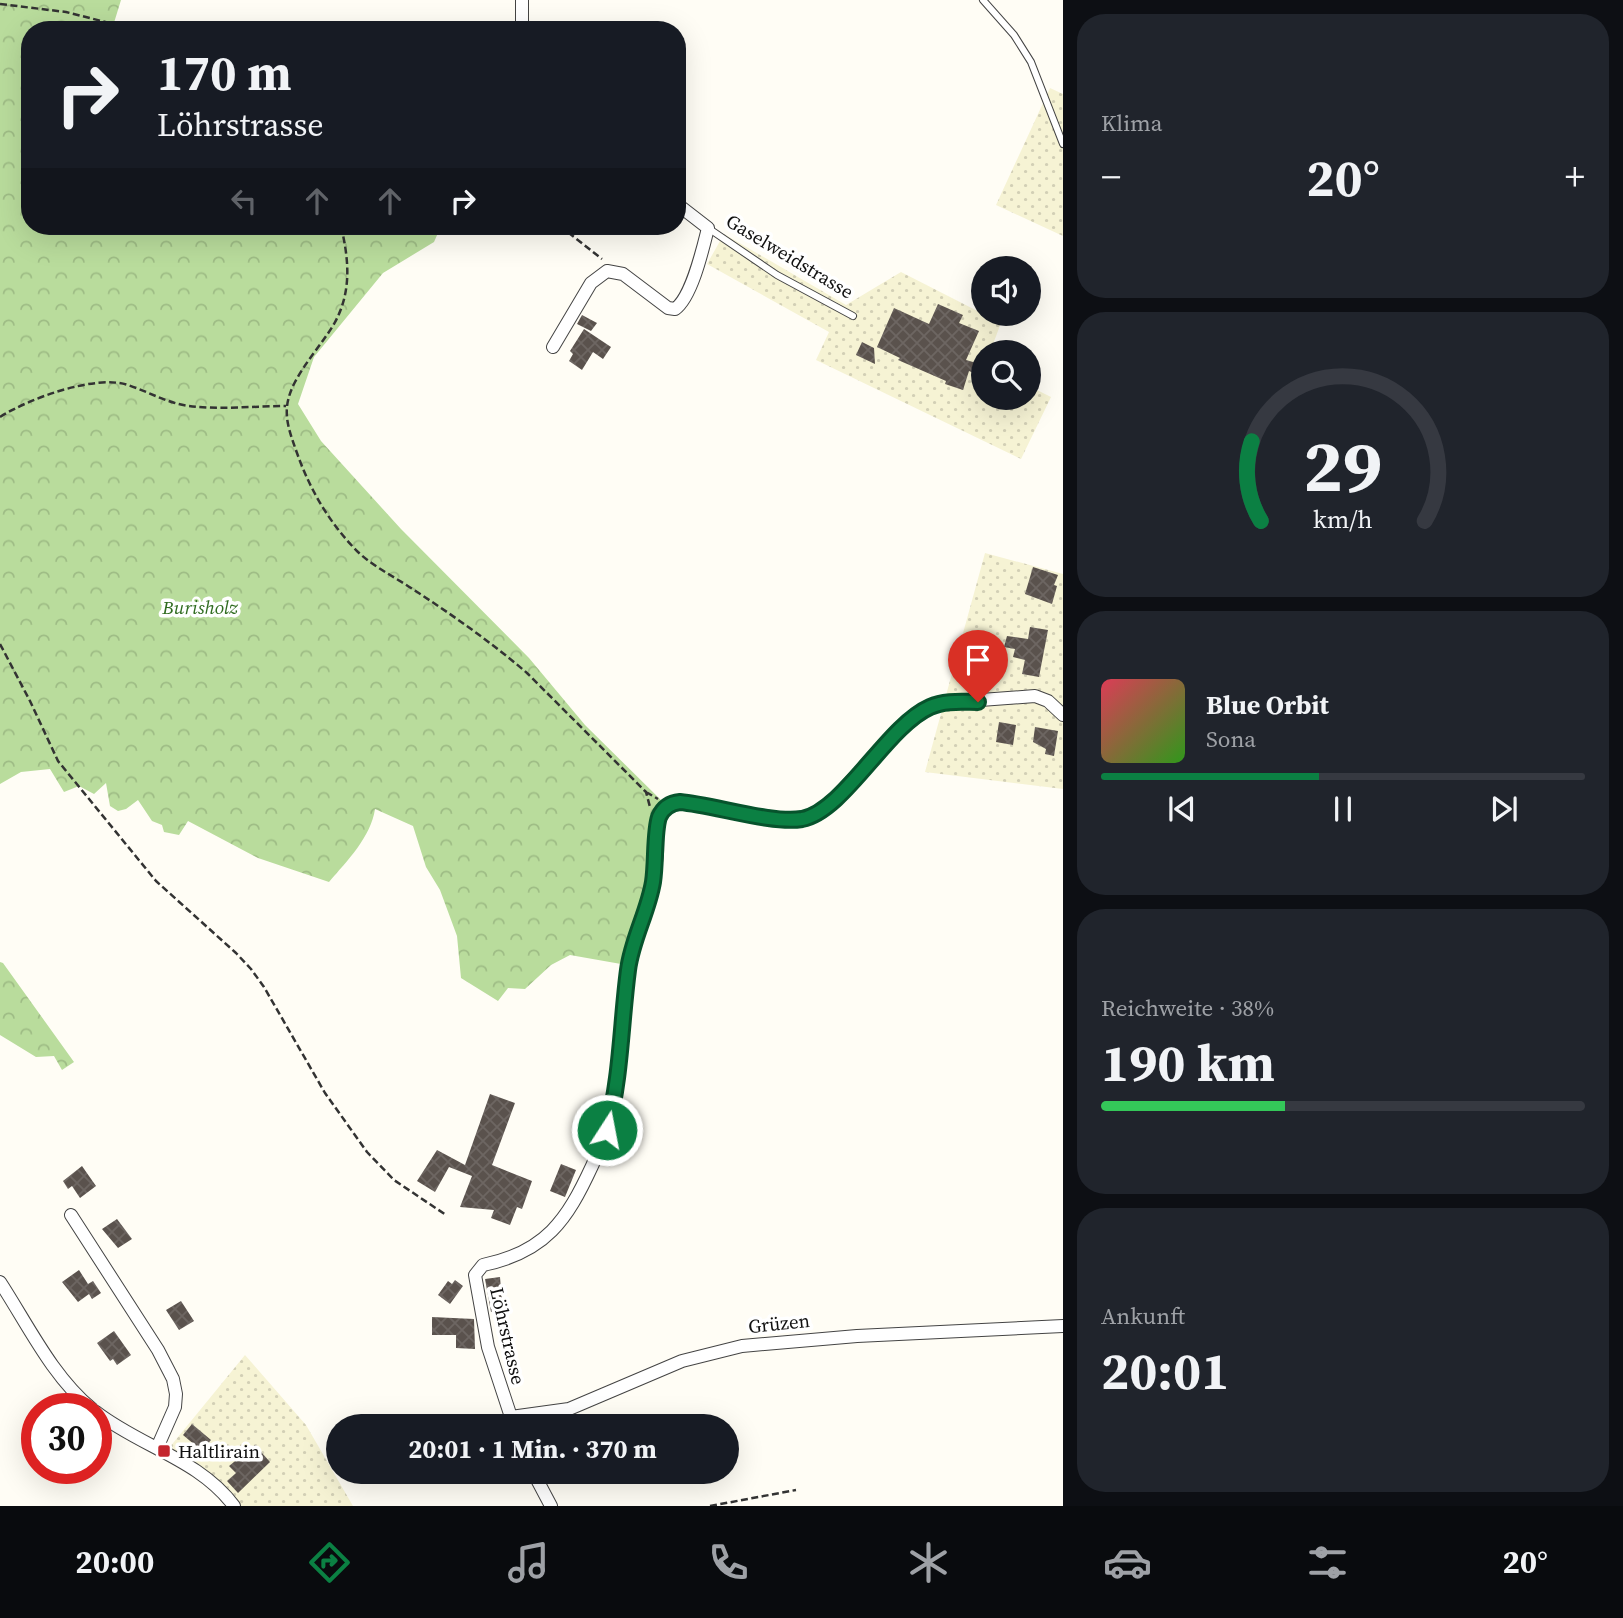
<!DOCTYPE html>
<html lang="de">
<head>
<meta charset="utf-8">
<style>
  :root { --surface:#171b24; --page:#20242c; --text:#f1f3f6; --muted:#9ea1a6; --line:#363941; --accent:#0b8043 }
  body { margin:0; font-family:"Source Serif 4",serif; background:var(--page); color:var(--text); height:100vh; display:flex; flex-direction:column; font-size:26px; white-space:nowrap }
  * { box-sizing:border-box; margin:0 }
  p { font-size:23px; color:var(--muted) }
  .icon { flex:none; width:38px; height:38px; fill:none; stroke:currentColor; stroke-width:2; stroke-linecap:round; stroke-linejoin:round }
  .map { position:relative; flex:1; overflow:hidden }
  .panel { display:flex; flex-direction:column; gap:14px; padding:14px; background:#0d0f14; width:560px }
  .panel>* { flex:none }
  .banner { position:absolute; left:21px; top:21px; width:665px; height:214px; border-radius:28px; box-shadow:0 7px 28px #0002; background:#171b24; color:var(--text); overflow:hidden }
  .fabs { position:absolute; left:971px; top:256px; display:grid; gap:14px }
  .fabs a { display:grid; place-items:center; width:70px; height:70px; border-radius:50%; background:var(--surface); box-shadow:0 7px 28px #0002; font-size:35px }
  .speed { position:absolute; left:21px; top:1393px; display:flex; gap:14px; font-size:35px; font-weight:700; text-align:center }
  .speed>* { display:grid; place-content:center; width:91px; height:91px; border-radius:50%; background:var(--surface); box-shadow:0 7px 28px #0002; line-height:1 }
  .speed .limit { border:10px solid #d22; background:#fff; color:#111 }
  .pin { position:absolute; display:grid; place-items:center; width:60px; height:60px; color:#fff; margin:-72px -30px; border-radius:50% 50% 50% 0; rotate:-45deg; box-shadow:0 0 7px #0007 }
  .pin .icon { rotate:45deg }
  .me { position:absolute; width:77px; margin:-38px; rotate:11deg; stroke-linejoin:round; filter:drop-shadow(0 0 5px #0008) }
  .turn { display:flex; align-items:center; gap:24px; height:147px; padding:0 21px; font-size:32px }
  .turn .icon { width:91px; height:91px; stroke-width:2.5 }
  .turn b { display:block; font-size:49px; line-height:60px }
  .lanes { display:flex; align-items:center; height:66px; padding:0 21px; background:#0003; justify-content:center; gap:35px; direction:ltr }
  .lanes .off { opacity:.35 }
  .big { font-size:52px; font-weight:700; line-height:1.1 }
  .panel .tile { flex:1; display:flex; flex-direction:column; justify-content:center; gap:10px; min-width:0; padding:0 24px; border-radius:28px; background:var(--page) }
  .panel .dial { align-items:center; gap:0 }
  .dial svg { height:182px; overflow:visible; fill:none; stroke:var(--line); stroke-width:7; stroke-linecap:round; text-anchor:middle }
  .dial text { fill:var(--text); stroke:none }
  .song { display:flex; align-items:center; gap:21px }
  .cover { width:84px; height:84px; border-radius:10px; background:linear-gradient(135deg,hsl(350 70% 55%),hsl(110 70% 35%)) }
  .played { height:7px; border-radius:4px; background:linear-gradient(90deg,var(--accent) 45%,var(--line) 45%) }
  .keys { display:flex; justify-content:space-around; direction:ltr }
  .heat { display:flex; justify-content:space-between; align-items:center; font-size:38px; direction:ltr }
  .charge { height:10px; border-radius:5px; background:linear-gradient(90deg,#34c759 38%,var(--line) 0) }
  .trip { position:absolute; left:326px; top:1414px; width:413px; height:70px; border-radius:35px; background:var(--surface); box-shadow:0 7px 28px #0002; font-weight:700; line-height:70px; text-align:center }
  .menu { display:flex; height:112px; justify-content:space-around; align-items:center; background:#090b0e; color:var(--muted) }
  .menu .icon { width:49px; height:49px }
  .menu .current { color:var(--accent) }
  .menu b { font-size:32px; color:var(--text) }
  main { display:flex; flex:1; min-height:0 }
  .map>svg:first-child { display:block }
</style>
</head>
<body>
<main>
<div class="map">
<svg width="1063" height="1506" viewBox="0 0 1063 1506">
  <defs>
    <pattern id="farmland-dots" width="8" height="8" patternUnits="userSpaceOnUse" patternTransform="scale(1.75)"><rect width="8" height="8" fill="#f6f3d4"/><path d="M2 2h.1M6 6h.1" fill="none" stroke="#d2cfb5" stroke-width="1.8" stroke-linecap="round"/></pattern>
    <pattern id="forest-crowns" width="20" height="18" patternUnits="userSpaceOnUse" patternTransform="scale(1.75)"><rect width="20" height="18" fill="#b9dc9c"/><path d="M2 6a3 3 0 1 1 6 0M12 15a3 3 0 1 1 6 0" fill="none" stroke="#9ebc85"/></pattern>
    <pattern id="building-cross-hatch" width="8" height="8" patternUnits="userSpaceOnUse" patternTransform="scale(1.75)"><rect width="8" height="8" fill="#5a524d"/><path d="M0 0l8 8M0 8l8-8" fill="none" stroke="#6d6662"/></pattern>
  </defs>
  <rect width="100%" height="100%" fill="#fffdf5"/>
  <path fill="url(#farmland-dots)" d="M1050 88 1063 94V236L996 205Z
    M724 234 846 305 901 272 1001 323 990 352H984V397H1029V386L1051 397 1021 459 816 360 829 332 707 264Z
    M985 553 1063 574V789L925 772Z
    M245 1355 306 1425 353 1506H238L212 1475 169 1448Z"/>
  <path fill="url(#forest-crowns)" d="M0 0H121L113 26 129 30H30V226H441L434 242 383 273 314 357 298 404 321 441 401 529 529 658 585 725 665 804 654 816 656 853 621 964 570 955 551 965 525 989 508 988 498 1001 461 978 457 936 440 890 426 867 413 826 375 809C371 837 347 861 329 882L258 858 188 821 179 835 164 832 162 825 152 821 138 800 126 809 118 811 110 806 106 783 94 794 79 786 64 792 50 769 21 772 0 784Z
    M0 962 3 963 74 1062 62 1070 54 1056 36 1057 0 1035Z"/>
  <path fill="url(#building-cross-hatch)" d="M938 304 963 315 959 323 979 331 966 360 980 364 976 374 969 371 963 390 945 384 946 381 898 360 900 358 877 347 894 308 929 324Z
    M582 315 597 323 591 331 577 324Z
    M584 329 611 347 603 359 593 352 582 370 569 361 573 354 570 351Z
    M862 342 874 348 875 364 856 355Z
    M1033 567 1058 575 1054 585 1057 586 1052 604 1025 594Z
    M1030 627 1048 630 1039 677 1022 674 1025 660 1013 657 1015 649 1004 647 1007 636 1028 639Z
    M999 722 1016 725 1013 745 996 742Z
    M1035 727 1058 731 1054 756 1045 754 1046 749 1033 742Z
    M490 1094 515 1103 492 1165 532 1181 522 1209 517 1207 510 1225 491 1218 494 1210 460 1207 472 1176 449 1167 435 1192 417 1181 437 1150 465 1165Z
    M561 1164 576 1170 565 1197 550 1191Z
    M82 1166 96 1186 80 1198 72 1186 68 1189 63 1181Z
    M117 1219 132 1239 118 1248 102 1229Z
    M79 1270 88 1284 93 1281 101 1293 92 1299 89 1294 78 1302 62 1282Z
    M500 1277 502 1302 505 1301 506 1311 491 1312 485 1279Z
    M455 1280 463 1286 450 1304 438 1295 448 1281 452 1284Z
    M181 1301 194 1321 179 1330 166 1310Z
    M432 1317 474 1319 475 1349 456 1348V1335H432Z
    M114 1331 131 1355 117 1365 113 1359 110 1361 97 1343Z
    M192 1424 211 1440 202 1451 183 1435Z
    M255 1445 270 1462 238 1493 227 1481 236 1473 229 1466Z"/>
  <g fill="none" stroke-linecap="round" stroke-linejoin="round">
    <g stroke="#444" stroke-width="8">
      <path id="service" d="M983 0 1014 35 1031 62 1063 144
        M708 228 777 275 853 316"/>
    </g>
    <g stroke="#444" stroke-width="14">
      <path id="minor" d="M522 0V30
        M553 347 591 283 607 271 623 274 668 308 675 309C692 297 703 248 708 228L677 204
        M71 1215 158 1350 173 1379 176 1394 175 1407 157 1448
        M0 1282C28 1325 52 1376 92 1409
        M96 1412C141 1447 199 1459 234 1506
        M511 1417 569 1409 682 1361 742 1346 857 1336 1063 1326
        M514 1426 488 1347 475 1275 483 1265C546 1252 567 1220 592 1166 600 1148 609 1130 612 1111 620 1063 621 1015 628 968 633 938 648 910 653 880 655 872 656 863 657 854 658 834 653 806 680 802L776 818 797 819 812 816 834 799 904 725 931 706 940 703 1035 696 1048 701 1063 715
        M533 1472 551 1506"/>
    </g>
    <path stroke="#333" stroke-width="2.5" stroke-dasharray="7 3.5" stroke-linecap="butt" d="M0 4 66 12 137 30
      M341 226C349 260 352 292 334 324 322 344 306 361 295 382 281 409 287 425 297 453 310 490 330 524 358 552 374 567 393 576 411 588 451 614 491 642 527 673L646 792 650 807
      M560 226 602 259
      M0 417C28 399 95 374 128 385 149 392 167 403 189 406 219 410 255 406 286 406
      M0 644 30 701 58 761 156 881 236 953 251 969 264 987 325 1093 367 1152 394 1180 446 1215
      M646 792 658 799
      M710 1506 796 1490"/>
    <use href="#service" stroke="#fff" stroke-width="6"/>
    <use href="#minor" stroke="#fff" stroke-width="12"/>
  </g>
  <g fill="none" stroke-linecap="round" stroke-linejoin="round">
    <g stroke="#07532c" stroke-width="18">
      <path id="route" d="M607 1130C621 1078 621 1023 628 970 632 939 648 912 653 882 656 863 654 832 659 817 663 808 670 803 680 802 714 805 771 824 802 819 844 811 887 726 930 707 945 700 963 702 978 702"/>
    </g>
    <use href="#route" stroke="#0b8043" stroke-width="12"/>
  </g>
  <rect fill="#c4262e" stroke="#fff" stroke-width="2.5" x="157" y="1444" width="14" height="14" rx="3.5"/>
  <g text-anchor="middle" stroke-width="7" stroke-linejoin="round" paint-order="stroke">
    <g font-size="19" fill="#111" stroke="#fff">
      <text transform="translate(790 256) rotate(31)" y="7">Gaselweidstrasse</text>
      <text transform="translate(779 1323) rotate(-6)" y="7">Grüzen</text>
      <text transform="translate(508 1336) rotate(77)" y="7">Löhrstrasse</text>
    </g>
    <g font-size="19" font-style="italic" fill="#2f6b1f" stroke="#fff">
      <text x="200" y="614">Burisholz</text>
    </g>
    <g font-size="19" fill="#111" stroke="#fff" text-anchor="start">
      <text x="178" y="1458">Haltlirain</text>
    </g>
  </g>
</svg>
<div class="fabs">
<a><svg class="icon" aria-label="sound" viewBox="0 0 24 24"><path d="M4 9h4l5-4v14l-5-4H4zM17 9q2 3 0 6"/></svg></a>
<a><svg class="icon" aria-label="search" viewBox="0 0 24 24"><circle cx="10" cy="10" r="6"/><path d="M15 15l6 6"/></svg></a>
</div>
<div class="speed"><div class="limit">30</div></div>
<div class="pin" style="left:978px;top:702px;background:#d93025"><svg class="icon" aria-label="arrive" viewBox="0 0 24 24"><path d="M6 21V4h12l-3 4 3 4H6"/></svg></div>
<svg class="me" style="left:607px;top:1130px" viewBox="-20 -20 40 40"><circle r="17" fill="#0b8043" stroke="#fff" stroke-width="3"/><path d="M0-11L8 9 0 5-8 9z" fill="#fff"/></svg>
<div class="trip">20:01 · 1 Min. · 370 m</div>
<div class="banner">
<div class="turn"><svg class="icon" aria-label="right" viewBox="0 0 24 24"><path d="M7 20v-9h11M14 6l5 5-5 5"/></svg><div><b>170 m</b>Löhrstrasse</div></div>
<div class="lanes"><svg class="icon off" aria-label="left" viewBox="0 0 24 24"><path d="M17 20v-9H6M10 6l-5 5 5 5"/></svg><svg class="icon off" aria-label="ahead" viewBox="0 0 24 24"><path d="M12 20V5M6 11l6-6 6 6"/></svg><svg class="icon off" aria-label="ahead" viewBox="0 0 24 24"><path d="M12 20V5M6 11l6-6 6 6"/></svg><svg class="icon" aria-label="right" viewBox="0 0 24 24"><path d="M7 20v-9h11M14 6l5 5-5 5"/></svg></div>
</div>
</div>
<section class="panel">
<div class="tile"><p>Klima</p>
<div class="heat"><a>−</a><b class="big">20°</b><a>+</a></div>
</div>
<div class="tile dial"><svg viewBox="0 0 100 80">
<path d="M14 69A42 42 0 1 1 86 69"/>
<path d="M14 69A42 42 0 0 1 10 34" stroke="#0b8043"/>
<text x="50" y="56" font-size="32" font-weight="700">29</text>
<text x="50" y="72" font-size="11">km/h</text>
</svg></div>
<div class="tile">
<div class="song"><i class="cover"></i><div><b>Blue Orbit</b><p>Sona</p></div></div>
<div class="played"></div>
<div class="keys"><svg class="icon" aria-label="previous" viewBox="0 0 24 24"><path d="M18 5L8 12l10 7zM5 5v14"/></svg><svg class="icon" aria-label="pause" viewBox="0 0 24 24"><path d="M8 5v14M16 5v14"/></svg><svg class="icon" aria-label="next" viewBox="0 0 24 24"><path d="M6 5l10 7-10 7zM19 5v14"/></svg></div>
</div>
<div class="tile"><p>Reichweite · 38%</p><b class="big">190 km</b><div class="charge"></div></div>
<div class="tile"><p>Ankunft</p><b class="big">20:01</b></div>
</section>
</main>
<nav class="menu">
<b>20:00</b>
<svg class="icon current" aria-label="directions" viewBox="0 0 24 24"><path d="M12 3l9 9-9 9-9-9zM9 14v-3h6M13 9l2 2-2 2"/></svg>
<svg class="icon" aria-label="music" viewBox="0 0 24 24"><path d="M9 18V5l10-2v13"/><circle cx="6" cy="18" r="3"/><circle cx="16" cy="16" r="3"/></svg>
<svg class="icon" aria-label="phone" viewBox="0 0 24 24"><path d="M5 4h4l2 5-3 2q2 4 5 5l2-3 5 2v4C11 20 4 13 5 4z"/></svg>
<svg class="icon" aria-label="climate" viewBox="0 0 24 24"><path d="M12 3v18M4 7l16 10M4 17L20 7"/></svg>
<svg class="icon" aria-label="car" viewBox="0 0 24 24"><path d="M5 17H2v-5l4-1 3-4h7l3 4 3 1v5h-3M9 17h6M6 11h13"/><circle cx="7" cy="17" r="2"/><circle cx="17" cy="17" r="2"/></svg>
<svg class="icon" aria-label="filters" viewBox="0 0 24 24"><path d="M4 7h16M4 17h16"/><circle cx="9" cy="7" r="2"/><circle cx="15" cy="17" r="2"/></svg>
<b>20°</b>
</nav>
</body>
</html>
